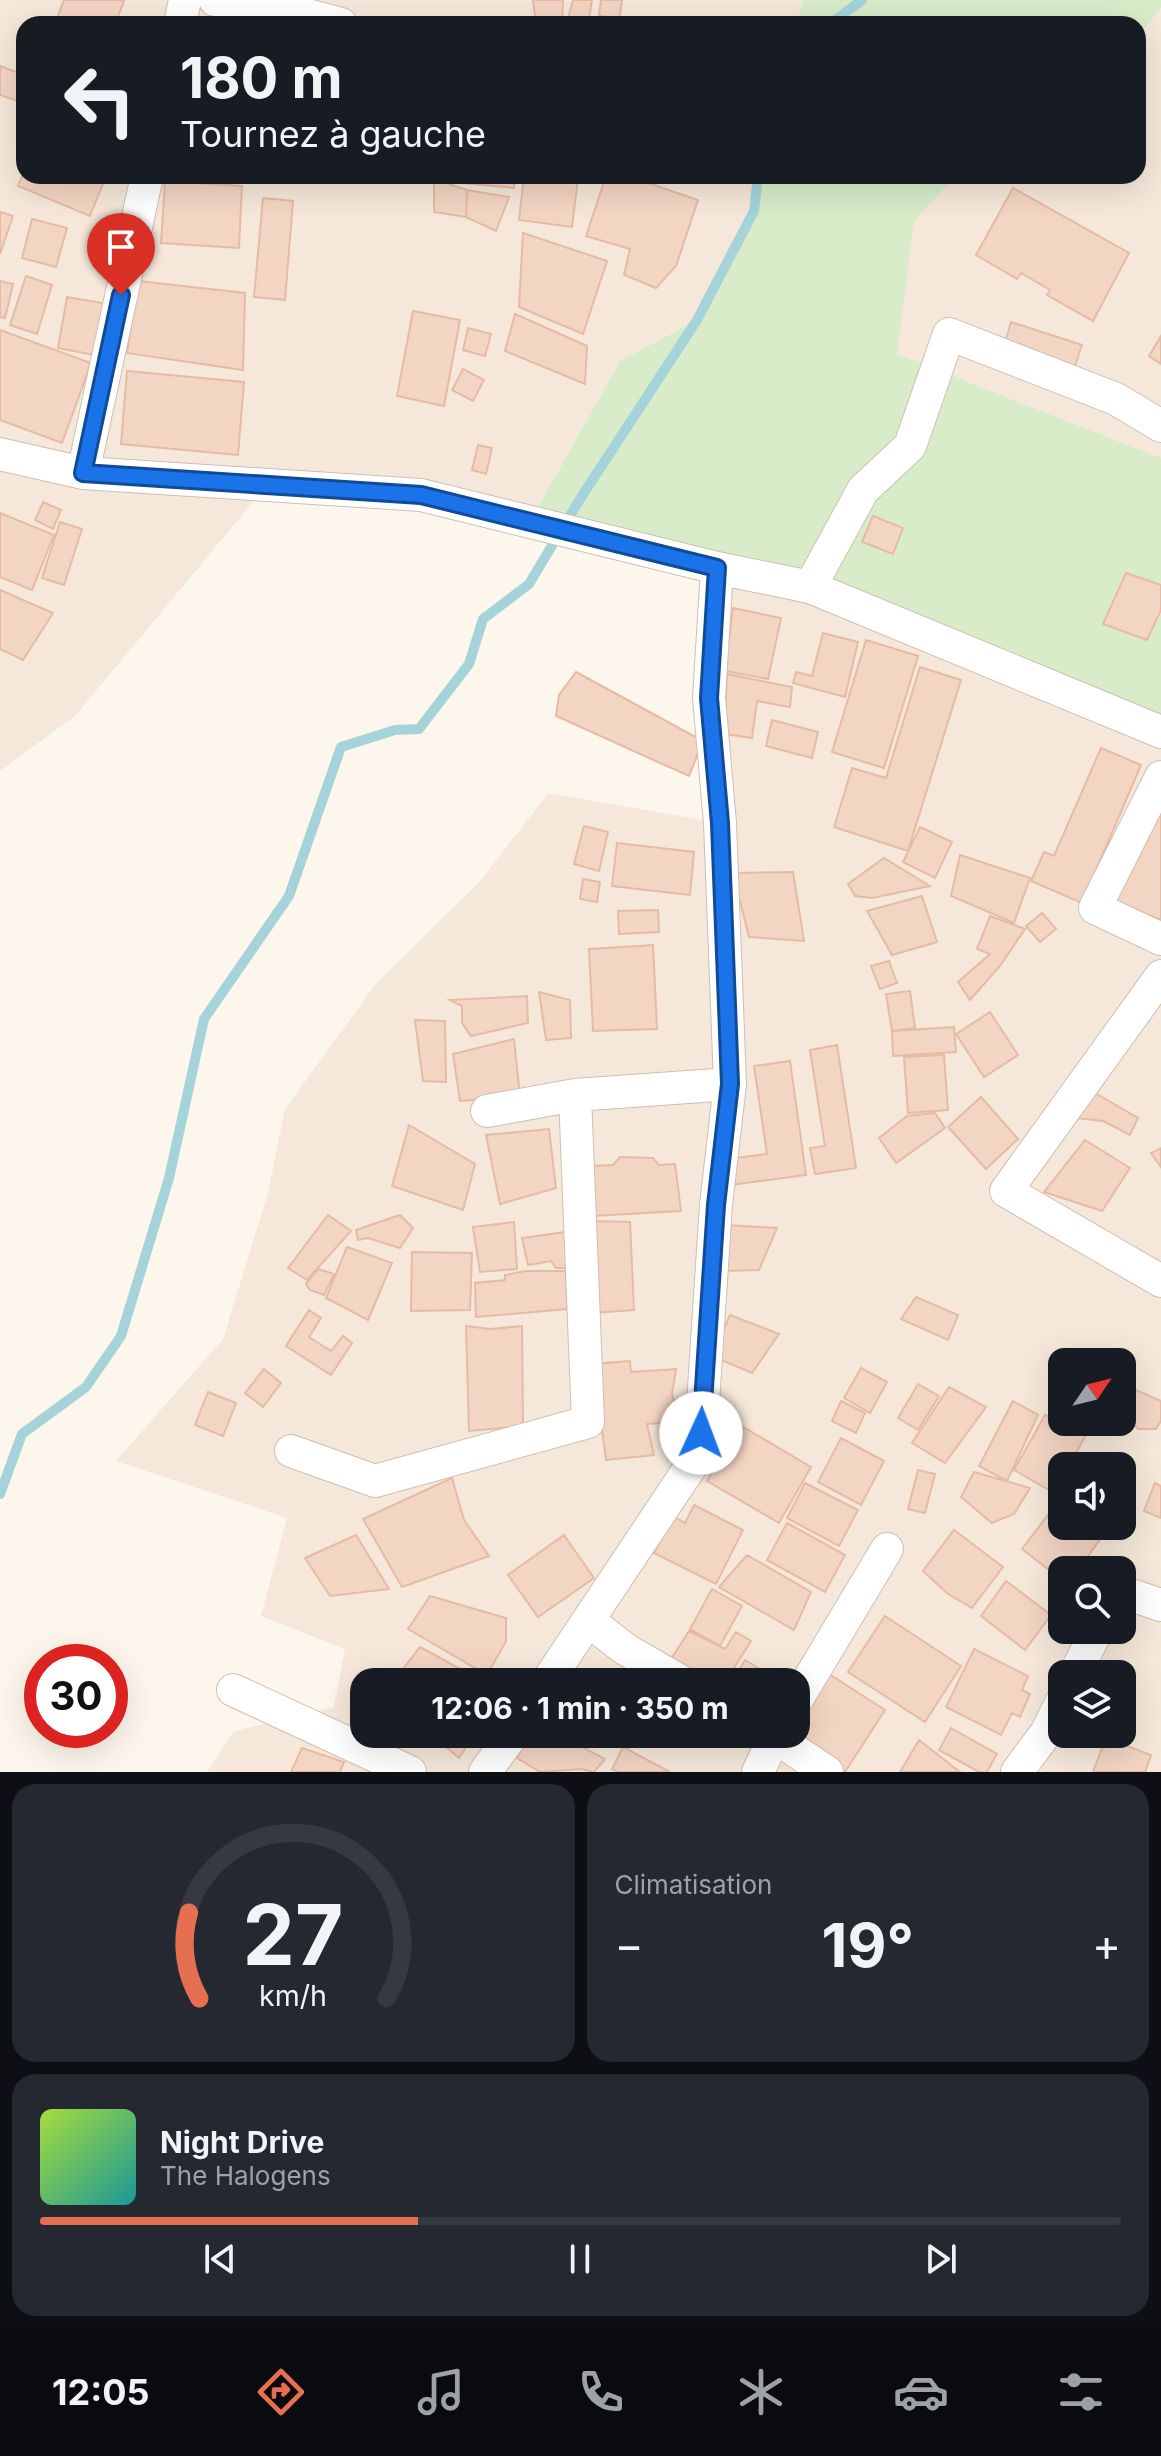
<!DOCTYPE html>
<html lang="fr">
<head>
<meta charset="utf-8">
<style>
  :root { --surface:#171b24; --page:#242831; --text:#f1f3f6; --muted:#9ea1a6; --line:#363941; --accent:#e76f51 }
  body { margin:0; font-family:Inter,sans-serif; background:var(--page); color:var(--text); height:100vh; display:flex; flex-direction:column; font-size:30px; white-space:nowrap }
  * { box-sizing:border-box; margin:0 }
  p { font-size:26px; color:var(--muted) }
  .icon { flex:none; width:44px; height:44px; fill:none; stroke:currentColor; stroke-width:2; stroke-linecap:round; stroke-linejoin:round }
  .map { position:relative; height:1772px; overflow:hidden }
  .sheet { display:flex; flex-direction:column; gap:12px; padding:12px; background:#0d0f14; flex:1 }
  .sheet>* { flex:none }
  .banner { position:absolute; left:16px; top:16px; width:1130px; height:168px; border-radius:24px; box-shadow:0 8px 32px #0002; background:#171b24; color:var(--text); overflow:hidden }
  .needle { width:52px; rotate:55deg }
  .fabs { position:absolute; left:1048px; top:1348px; display:grid; gap:16px }
  .fabs a { display:grid; place-items:center; width:88px; height:88px; border-radius:16px; background:var(--surface); box-shadow:0 8px 32px #0002; font-size:40px }
  .speed { position:absolute; left:24px; top:1644px; display:flex; gap:16px; font-size:40px; font-weight:700; text-align:center }
  .speed>* { display:grid; place-content:center; width:104px; height:104px; border-radius:50%; background:var(--surface); box-shadow:0 8px 32px #0002; line-height:1 }
  .speed .limit { border:12px solid #d22; background:#fff; color:#111 }
  .pin { position:absolute; display:grid; place-items:center; width:68px; height:68px; color:#fff; margin:-82px -34px; border-radius:50% 50% 50% 0; rotate:-45deg; box-shadow:0 0 8px #0007 }
  .pin .icon { rotate:45deg }
  .me { position:absolute; width:88px; margin:-44px; rotate:2deg; stroke-linejoin:round; filter:drop-shadow(0 0 6px #0008) }
  .turn { display:flex; align-items:center; gap:28px; height:168px; padding:0 32px; font-size:36px }
  .turn .icon { width:104px; height:104px; stroke-width:2.5 }
  .turn b { display:block; font-size:56px; line-height:68px }
  .big { font-size:60px; font-weight:700; line-height:1.1 }
  .sheet .tile { flex:1; display:flex; flex-direction:column; justify-content:center; gap:12px; min-width:0; padding:0 28px; border-radius:24px; background:var(--page) }
  .sheet .dial { align-items:center; gap:0 }
  .dial svg { height:208px; overflow:visible; fill:none; stroke:var(--line); stroke-width:7; stroke-linecap:round; text-anchor:middle }
  .dial text { fill:var(--text); stroke:none }
  .song { display:flex; align-items:center; gap:24px }
  .cover { width:96px; height:96px; border-radius:12px; background:linear-gradient(135deg,hsl(80 70% 55%),hsl(180 70% 35%)) }
  .played { height:8px; border-radius:4px; background:linear-gradient(90deg,var(--accent) 35%,var(--line) 35%) }
  .keys { display:flex; justify-content:space-around; direction:ltr }
  .heat { display:flex; justify-content:space-between; align-items:center; font-size:44px; direction:ltr }
  .sheet .tiles { flex:1; display:grid; gap:12px; grid-template-columns:1fr 1fr }
  .tile:last-child { grid-column:span 2 }
  .trip { position:absolute; left:350px; top:1668px; width:460px; height:80px; border-radius:24px; background:var(--surface); box-shadow:0 8px 32px #0002; font-weight:700; line-height:80px; text-align:center }
  .tabs { display:flex; height:128px; justify-content:space-around; align-items:center; background:#090b0e; color:var(--muted) }
  .tabs .icon { width:56px; height:56px }
  .tabs .selected { color:var(--accent) }
  .tabs b { font-size:36px; color:var(--text) }
  .map>svg:first-child { display:block }
</style>
</head>
<body>
<div class="map">
<svg width="1161" height="1772" viewBox="0 0 1161 1772">
  <rect width="100%" height="100%" fill="#fdf6ec"/>
  <path fill="#f5e8da" fill-rule="evenodd" d="M0 0H803L796 24H24V176H757L754 211 697 320 620 361 528 525 267 485 75 716 0 771Z
    M1161 8V458L896 354 914 221 956 176H1138V37Z
    M716 572 1161 734V1772H207L234 1731 334 1707 345 1649 261 1616 287 1518 116 1461 223 1339 268 1193 285 1109 375 985 482 879 548 793 720 823ZM1062 1362H1122V1422H1062ZM1062 1466H1122V1526H1062ZM1062 1570H1122V1630H1062ZM1062 1674H1122V1734H1062ZM364 1682H796V1734H364Z"/>
  <path fill="#d8ecc9" d="M803 0H1161V8L1138 37V24H796Z
    M757 176H956L914 221 897 354 1161 458V734L716 572 528 525 620 361 697 320 754 211Z"/>
  <g fill="none" stroke-linecap="round" stroke-linejoin="round">
    <path stroke="#a5d3da" stroke-width="10" d="M830 24 862 0
      M0 1494 22 1434 86 1387 121 1336 169 1178 204 1019 289 896 341 747 395 730 419 729 469 664 483 619 529 584 580 499 697 320 754 211 758 176"/>
  </g>
  <path fill="#f3d5c3" stroke="#e6bba3" stroke-width="2" d="M64 0H121L124 1 115 24H55Z
    M533 0H563L562 24H536Z
    M573 0H592L588 24 567 22Z
    M601 0H622L619 21 599 15Z
    M0 66 24 75V103L0 95Z
    M24 171V176H106L90 216 18 186Z
    M463 176H514V188L462 183Z
    M524 176 578 179 572 227 519 220Z
    M606 176H628L698 200 676 266 656 288 624 275 630 249 586 236Z
    M434 179 467 190 466 217 434 212Z
    M165 181 242 186 239 248 161 243Z
    M1013 188 1129 253 1093 321 1047 295 1050 290 1021 273 1017 279 976 255Z
    M467 190 509 197 496 231 466 217Z
    M263 198 293 201 285 300 254 297Z
    M0 212 13 216 0 254Z
    M32 219 67 228 56 267 22 258Z
    M523 233 607 261 583 334 519 307Z
    M26 276 52 285 37 334 10 325Z
    M0 281 13 284 5 318 0 317Z
    M138 281 245 293 243 370 127 353Z
    M67 297 114 305 105 357 58 348Z
    M413 311 460 320 444 406 397 396Z
    M515 314 587 346 585 384 505 351Z
    M1011 322 1082 345 1072 375 1002 353Z
    M468 328 491 334 485 356 463 350Z
    M0 330 91 363 62 443 0 420Z
    M1161 336V364L1149 356Z
    M463 369 484 380 473 401 452 390Z
    M127 371 244 382 238 455 121 444Z
    M478 445 492 448 486 474 472 470Z
    M43 502 61 510 53 529 35 520Z
    M0 513 54 535 32 590 0 577Z
    M873 516 903 528 893 554 862 542Z
    M60 522 82 529 64 585 42 578Z
    M1126 573 1161 585V610L1147 640 1103 624Z
    M0 590 53 613 23 660 0 649Z
    M733 608 781 618 768 679 725 671Z
    M823 633 858 642 845 697 793 683 796 672 812 676Z
    M866 640 918 656 884 768 832 752Z
    M920 667 961 680 908 851 834 827 852 768 886 778Z
    M576 672 703 741 689 776 556 716 559 695Z
    M727 674 792 687 790 707 757 701 752 738 724 734Z
    M772 720 818 732 812 758 766 746Z
    M1101 748 1141 765 1082 903 1031 881 1044 852 1054 856Z
    M1161 790V920L1116 901Z
    M584 826 608 832 599 871 574 864Z
    M920 827 952 842 935 878 903 862Z
    M617 843 694 852 690 895 612 886Z
    M960 855 1030 878 1014 923 951 896Z
    M884 858 930 886 872 898 855 896 848 884Z
    M793 872 804 941 749 937 733 873Z
    M583 879 600 882 597 902 580 899Z
    M922 896 937 942 892 955 867 911Z
    M658 910 659 932 619 934 618 911Z
    M1042 913 1056 929 1040 942 1026 926Z
    M990 916 1025 929 1000 966 970 1000 958 982 990 954 977 949Z
    M653 945 657 1029 593 1031 589 949Z
    M889 961 897 983 880 989 871 966Z
    M910 991 915 1028 892 1031 886 994Z
    M539 992 570 1000 571 1038 546 1040Z
    M527 996 528 1023 471 1036 462 1023V1006L450 1000Z
    M990 1012 1018 1055 984 1077 956 1034Z
    M415 1020 445 1021 446 1082 423 1081Z
    M954 1027 956 1052 893 1056 892 1031Z
    M514 1039 520 1096 460 1101 453 1054Z
    M837 1045 856 1168 815 1174 810 1148 825 1146 810 1050Z
    M944 1055 948 1110 908 1113 904 1057Z
    M790 1061 806 1175 731 1185 727 1159 767 1154 754 1066Z
    M1083 1086 1138 1118 1130 1135 1103 1121 1066 1117Z
    M981 1097 1018 1139 986 1169 948 1127Z
    M935 1113 945 1128 896 1163 879 1138 907 1116Z
    M409 1125 475 1164 463 1210 392 1186Z
    M549 1129 556 1188 500 1204 486 1135Z
    M1085 1140 1130 1168 1102 1211 1044 1192Z
    M1161 1148V1167L1151 1153Z
    M620 1157 653 1158 659 1165 675 1164 681 1211 593 1216 591 1166 613 1165Z
    M328 1215 351 1231 307 1280 288 1268Z
    M400 1215 413 1228 400 1248 368 1238 358 1240 356 1230Z
    M592 1221 630 1222 634 1310 593 1313Z
    M514 1222 517 1269 480 1272 473 1227Z
    M726 1225 777 1228 759 1270 724 1271Z
    M566 1232 569 1268H556L551 1261 528 1265 522 1238Z
    M347 1247 392 1263 368 1320 326 1298Z
    M412 1252 472 1253 470 1310 411 1311Z
    M318 1269 334 1274 324 1295 310 1290 306 1284Z
    M525 1271H566L567 1309 476 1317 475 1283 505 1280V1275Z
    M916 1297 958 1315 948 1340 901 1319Z
    M309 1310 321 1318 309 1337 331 1351 343 1336 352 1343 331 1375 286 1346Z
    M730 1315 779 1334 752 1373 712 1356Z
    M466 1326 490 1329 522 1326 523 1426 469 1431Z
    M630 1361 631 1372 676 1369 672 1394 680 1422 647 1424 654 1455 606 1460 593 1364Z
    M861 1368 887 1382 870 1413 844 1398Z
    M264 1369 281 1383 263 1407 245 1393Z
    M918 1384 939 1396 918 1430 898 1418Z
    M949 1387 986 1407 945 1463 912 1443Z
    M1131 1388 1161 1401V1421L1156 1429H1138L1122 1413V1402Z
    M208 1392 236 1403 223 1436 195 1425Z
    M841 1401 865 1413 856 1433 832 1421Z
    M1013 1401 1038 1415 1007 1481 979 1466Z
    M1045 1415 1086 1435 1069 1466H1062V1479L1054 1493 1014 1470Z
    M740 1425 811 1467 779 1523 707 1481Z
    M841 1438 884 1461 861 1505 818 1482Z
    M918 1470 935 1474 925 1513 908 1509Z
    M974 1472 1030 1488 1014 1514 992 1523 961 1497Z
    M452 1478 464 1520 489 1556 402 1587 363 1519Z
    M805 1483 858 1510 839 1546 787 1518Z
    M1155 1483 1161 1486V1518L1144 1511Z
    M694 1505 743 1530 716 1584 654 1553 673 1516 685 1523Z
    M1054 1507 1062 1513V1526H1079L1099 1541 1078 1570H1062V1580L1022 1549Z
    M787 1523 845 1555 825 1592 767 1560Z
    M954 1530 1003 1567 972 1608 948 1594 923 1571Z
    M356 1535 389 1589 330 1596 305 1558Z
    M564 1535 594 1578 538 1617 508 1575Z
    M747 1555 811 1592 794 1630 719 1587Z
    M1006 1581 1051 1615 1025 1650 981 1616Z
    M712 1589 742 1606 720 1646 690 1629Z
    M430 1596 506 1618V1641L487 1675 408 1629Z
    M885 1616 961 1666 925 1722 848 1672Z
    M689 1631 725 1649 736 1632 751 1641 725 1682H704L666 1667Z
    M420 1647 484 1682H412L400 1673Z
    M974 1649 1028 1676 1022 1690 1030 1694 1020 1717 1012 1713 1001 1735 946 1707Z
    M745 1660 782 1682H732Z
    M823 1670 885 1710 845 1772 794 1743 796 1719Z
    M951 1728 997 1754 987 1772H979L939 1750Z
    M431 1734H475L459 1758Z
    M528 1734H558L605 1759 594 1772 581 1769 540 1772 517 1758Z
    M1106 1738 1151 1755 1145 1772H1093Z
    M919 1740 960 1772H900Z
    M623 1747 670 1772H618L612 1769Z
    M302 1748 344 1762 340 1772H291Z"/>
  <g fill="none" stroke-linecap="round" stroke-linejoin="round">
    <g stroke="#d1beb0" stroke-width="34">
      <path id="minor" d="M215 0 296 12 341 24
        M180 24 185 0
        M0 454 83 473 421 495 717 568 810 587 1161 732
        M83 473 147 176
        M810 587 863 490 910 446 949 334 1116 399 1161 426
        M1161 777 1095 908 1161 939
        M1161 976 1006 1191 1161 1281
        M487 1111 575 1095
        M291 1451 375 1481 588 1422 575 1095 730 1084
        M1122 1601 1134 1596 1161 1605
        M589 1621 625 1649 682 1682
        M1075 1674 1097 1630
        M547 1682 697 1457 701 1433 716 1205 730 1084 720 823 709 698 717 568
        M233 1690 410 1772
        M796 1701 887 1549
        M770 1734 827 1772
        M485 1772 513 1734
        M758 1772 776 1734
        M1017 1772 1046 1733 1062 1701"/>
    </g>
    <use href="#minor" stroke="#fff" stroke-width="32"/>
  </g>
  <g fill="none" stroke-linecap="round" stroke-linejoin="round">
    <g stroke="#114b97" stroke-width="20">
      <path id="route" d="M121 295 83 473 421 495 717 568 709 698 720 823 730 1084 716 1205 701 1433"/>
    </g>
    <use href="#route" stroke="#1a73e8" stroke-width="14"/>
  </g>
</svg>
<div class="fabs">
<a><svg class="needle" viewBox="-14 -14 28 28"><path d="M0-13l5 13h-10z" fill="#e53935"/><path d="M0 13l5-13h-10z" fill="#9ea1a6"/></svg></a>
<a><svg class="icon" aria-label="sound" viewBox="0 0 24 24"><path d="M4 9h4l5-4v14l-5-4H4zM17 9q2 3 0 6"/></svg></a>
<a><svg class="icon" aria-label="search" viewBox="0 0 24 24"><circle cx="10" cy="10" r="6"/><path d="M15 15l6 6"/></svg></a>
<a><svg class="icon" aria-label="layers" viewBox="0 0 24 24"><path d="M12 4l9 5-9 5-9-5zM3 14l9 5 9-5"/></svg></a>
</div>
<div class="speed"><div class="limit">30</div></div>
<div class="pin" style="left:121px;top:295px;background:#d93025"><svg class="icon" aria-label="arrive" viewBox="0 0 24 24"><path d="M6 21V4h12l-3 4 3 4H6"/></svg></div>
<svg class="me" style="left:701px;top:1433px" viewBox="-20 -20 40 40"><circle r="19" fill="#fff"/><path d="M0-13L10 11 0 6-10 11z" fill="#1a73e8"/></svg>
<div class="trip">12:06 · 1 min · 350 m</div>
<div class="banner">
<div class="turn"><svg class="icon" aria-label="left" viewBox="0 0 24 24"><path d="M17 20v-9H6M10 6l-5 5 5 5"/></svg><div><b>180 m</b>Tournez à gauche</div></div>
</div>
</div>
<section class="sheet">
<div class="tiles">
<div class="tile dial"><svg viewBox="0 0 100 80">
<path d="M14 69A42 42 0 1 1 86 69"/>
<path d="M14 69A42 42 0 0 1 10 36" stroke="#e76f51"/>
<text x="50" y="56" font-size="32" font-weight="700">27</text>
<text x="50" y="72" font-size="11">km/h</text>
</svg></div>
<div class="tile"><p>Climatisation</p>
<div class="heat"><a>−</a><b class="big">19°</b><a>+</a></div>
</div>
<div class="tile">
<div class="song"><i class="cover"></i><div><b>Night Drive</b><p>The Halogens</p></div></div>
<div class="played"></div>
<div class="keys"><svg class="icon" aria-label="previous" viewBox="0 0 24 24"><path d="M18 5L8 12l10 7zM5 5v14"/></svg><svg class="icon" aria-label="pause" viewBox="0 0 24 24"><path d="M8 5v14M16 5v14"/></svg><svg class="icon" aria-label="next" viewBox="0 0 24 24"><path d="M6 5l10 7-10 7zM19 5v14"/></svg></div>
</div>
</div>
</section>
<nav class="tabs">
<b>12:05</b>
<svg class="icon selected" aria-label="directions" viewBox="0 0 24 24"><path d="M12 3l9 9-9 9-9-9zM9 14v-3h6M13 9l2 2-2 2"/></svg>
<svg class="icon" aria-label="music" viewBox="0 0 24 24"><path d="M9 18V5l10-2v13"/><circle cx="6" cy="18" r="3"/><circle cx="16" cy="16" r="3"/></svg>
<svg class="icon" aria-label="phone" viewBox="0 0 24 24"><path d="M5 4h4l2 5-3 2q2 4 5 5l2-3 5 2v4C11 20 4 13 5 4z"/></svg>
<svg class="icon" aria-label="climate" viewBox="0 0 24 24"><path d="M12 3v18M4 7l16 10M4 17L20 7"/></svg>
<svg class="icon" aria-label="car" viewBox="0 0 24 24"><path d="M5 17H2v-5l4-1 3-4h7l3 4 3 1v5h-3M9 17h6M6 11h13"/><circle cx="7" cy="17" r="2"/><circle cx="17" cy="17" r="2"/></svg>
<svg class="icon" aria-label="filters" viewBox="0 0 24 24"><path d="M4 7h16M4 17h16"/><circle cx="9" cy="7" r="2"/><circle cx="15" cy="17" r="2"/></svg>
</nav>
</body>
</html>
